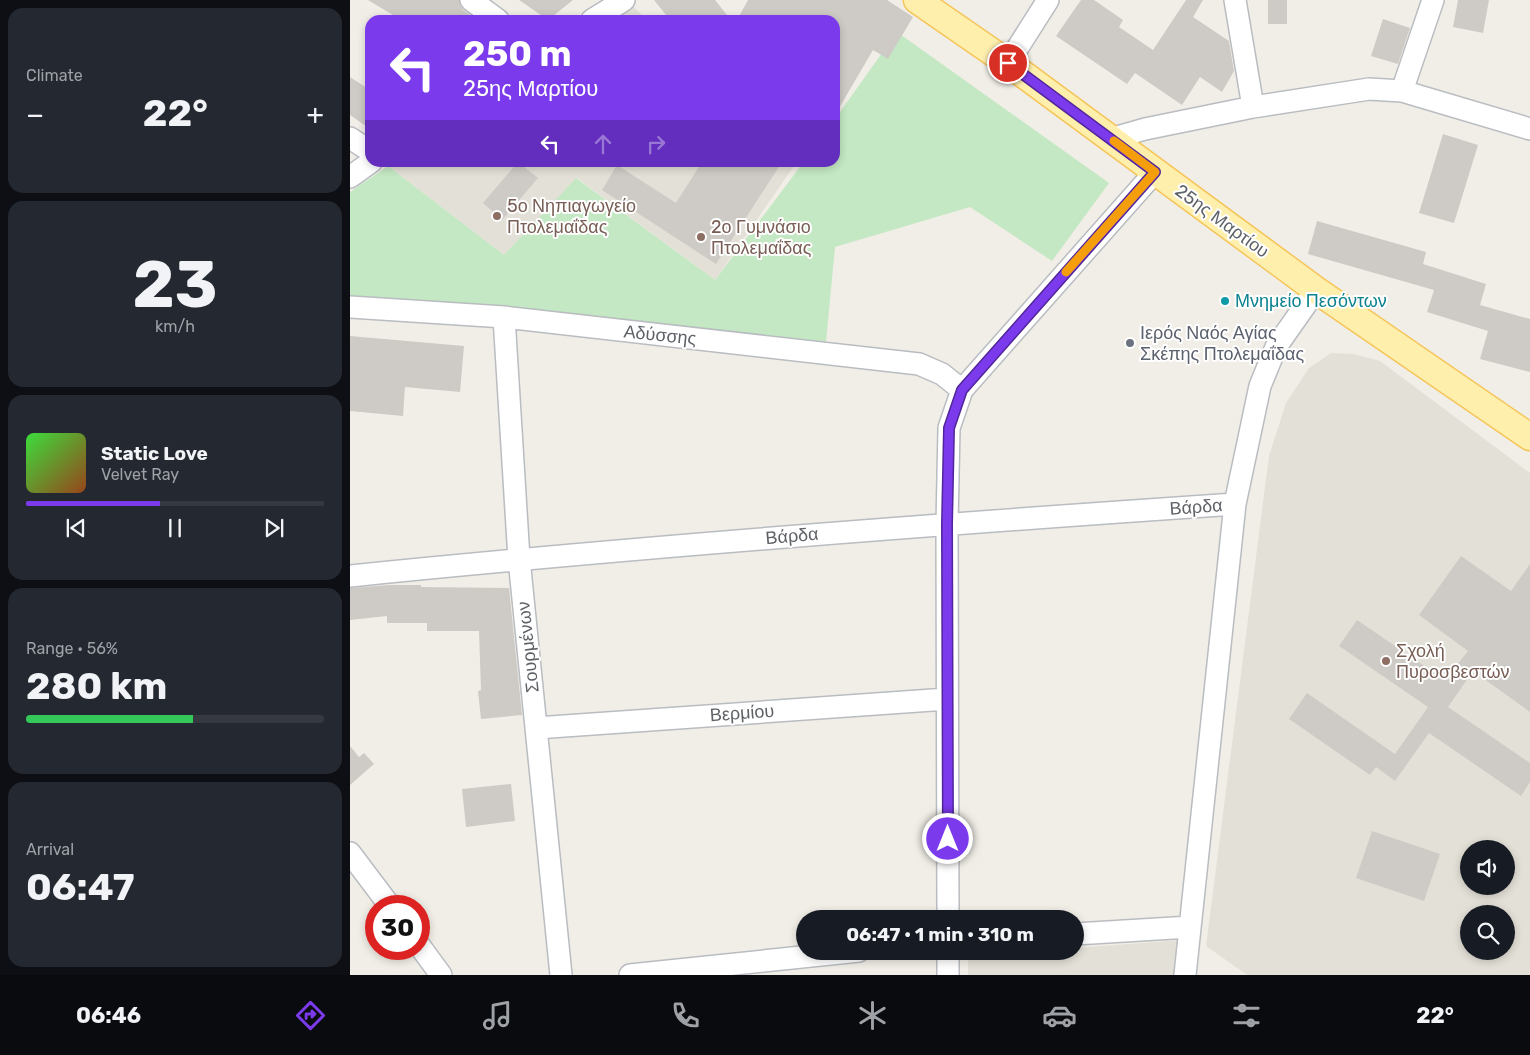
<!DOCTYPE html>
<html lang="en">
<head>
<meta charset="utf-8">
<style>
  :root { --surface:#171b24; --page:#242831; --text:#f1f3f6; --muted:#9ea1a6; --line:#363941; --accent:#7c3aed }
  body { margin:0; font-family:Rubik,sans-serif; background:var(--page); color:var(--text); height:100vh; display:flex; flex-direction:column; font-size:19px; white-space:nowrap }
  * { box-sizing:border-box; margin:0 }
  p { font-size:16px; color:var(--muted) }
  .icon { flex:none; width:28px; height:28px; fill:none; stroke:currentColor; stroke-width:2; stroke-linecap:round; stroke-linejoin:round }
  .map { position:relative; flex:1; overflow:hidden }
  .side { display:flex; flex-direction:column; gap:8px; padding:8px; background:#0d0f14; width:350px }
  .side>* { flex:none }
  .hud { position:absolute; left:15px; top:15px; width:475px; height:152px; border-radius:15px; box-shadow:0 2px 8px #0003; background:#7c3aed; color:#fff; overflow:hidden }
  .controls { position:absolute; left:1110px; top:840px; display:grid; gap:10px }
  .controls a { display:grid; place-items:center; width:55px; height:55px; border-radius:50%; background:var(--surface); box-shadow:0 2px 8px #0003; font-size:25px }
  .speed { position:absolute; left:15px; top:895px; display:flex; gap:10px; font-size:25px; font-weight:700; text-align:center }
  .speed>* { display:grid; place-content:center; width:65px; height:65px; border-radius:50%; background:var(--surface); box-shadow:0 2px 8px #0003; line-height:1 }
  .speed .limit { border:8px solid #d22; background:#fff; color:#111 }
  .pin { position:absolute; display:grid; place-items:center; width:42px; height:42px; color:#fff; margin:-21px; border:2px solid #fff; border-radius:50%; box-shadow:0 1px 5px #0007 }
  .me { position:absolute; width:55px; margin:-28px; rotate:0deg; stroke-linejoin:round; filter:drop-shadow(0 0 4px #0008) }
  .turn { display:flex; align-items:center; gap:18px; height:105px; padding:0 15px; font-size:22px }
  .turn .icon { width:65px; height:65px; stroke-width:2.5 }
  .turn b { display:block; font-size:35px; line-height:42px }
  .lanes { display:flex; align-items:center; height:48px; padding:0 15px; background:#0003; justify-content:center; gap:25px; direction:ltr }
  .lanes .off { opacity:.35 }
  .big { font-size:38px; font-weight:700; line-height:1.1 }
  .side .card { flex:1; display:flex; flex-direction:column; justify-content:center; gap:8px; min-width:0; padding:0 18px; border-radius:15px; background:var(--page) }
  .side .dial { align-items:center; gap:0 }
  .dial b { font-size:65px; line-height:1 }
  .song { display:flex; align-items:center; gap:15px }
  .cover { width:60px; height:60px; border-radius:8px; background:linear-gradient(135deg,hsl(120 70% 55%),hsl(20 70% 35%)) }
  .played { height:5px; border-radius:2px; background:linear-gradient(90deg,var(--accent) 45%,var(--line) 45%) }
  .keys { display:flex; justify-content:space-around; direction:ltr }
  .heat { display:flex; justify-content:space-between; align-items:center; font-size:28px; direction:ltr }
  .charge { height:8px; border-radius:4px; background:linear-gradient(90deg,#34c759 56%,var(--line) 0) }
  .trip { position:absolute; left:446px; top:910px; width:288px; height:50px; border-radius:25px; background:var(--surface); box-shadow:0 2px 8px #0003; font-weight:700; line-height:50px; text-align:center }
  .dock { display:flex; height:80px; justify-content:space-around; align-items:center; background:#090b0e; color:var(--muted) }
  .dock .icon { width:35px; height:35px }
  .dock .active { color:var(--accent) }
  .dock b { font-size:22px; color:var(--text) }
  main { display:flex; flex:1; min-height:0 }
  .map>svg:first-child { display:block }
</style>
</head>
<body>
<main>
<section class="side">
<div class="card"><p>Climate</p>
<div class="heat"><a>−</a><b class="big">22°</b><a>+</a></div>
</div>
<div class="card dial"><b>23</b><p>km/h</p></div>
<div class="card">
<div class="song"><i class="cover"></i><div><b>Static Love</b><p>Velvet Ray</p></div></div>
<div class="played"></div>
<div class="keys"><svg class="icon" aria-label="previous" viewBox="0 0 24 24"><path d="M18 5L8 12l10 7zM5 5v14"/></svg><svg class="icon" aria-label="pause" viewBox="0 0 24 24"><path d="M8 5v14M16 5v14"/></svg><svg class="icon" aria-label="next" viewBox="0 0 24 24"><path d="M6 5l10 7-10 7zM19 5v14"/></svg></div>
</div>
<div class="card"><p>Range · 56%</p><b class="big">280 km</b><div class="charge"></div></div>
<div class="card"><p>Arrival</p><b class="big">06:47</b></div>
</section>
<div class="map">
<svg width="1180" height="975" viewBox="0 0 1180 975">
  <rect width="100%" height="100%" fill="#f1eee7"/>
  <path fill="#e3e0d7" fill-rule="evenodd" d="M282 5 297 20H259Z
    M43 162 446 163 365 280 227 178 154 255 38 166Z
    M981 353 1004 354 1030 361 1180 473V975H897L856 946 919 456 936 403 959 368ZM1119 849H1156V886H1119ZM1119 914H1156V951H1119Z
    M832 940 828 975H618V956L681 951H725V948Z"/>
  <path fill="#c4e8c3" d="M547 32 759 183 702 261 620 207 485 247 476 342 0 299V192L38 166 154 255 226 178 365 280 453 163 485 162V119Z"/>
  <path fill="#cecbc6" d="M18 0H109L110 5 113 10 127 20H51Z
    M169 0H223L198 20Z
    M304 0H365L381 20H320Z
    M398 0H537L563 17 538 59 523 50 485 115V20H442L432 15 427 20H387Z
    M731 0H744L773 20 769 27 803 50 836 0H853L843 17 879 41 884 71 872 92 850 77 832 105 785 73 777 84 706 36Z
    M918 0H937V24H918Z
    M1108 0H1139L1133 33 1103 27Z
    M1033 19 1060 28 1048 64 1021 56Z
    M0 77 20 90V129L0 115Z
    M1093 134 1128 145 1104 223 1069 213Z
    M168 162 188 178 152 220 133 203Z
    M352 162H432L366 264 252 190 267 165 326 203Z
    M967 221 1076 252 1073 264 1136 284 1130 305 1180 319V372L1130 359 1138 331 1077 312 1084 290 958 254Z
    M0 336 114 346 110 392 55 387 53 416 0 411Z
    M1111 556 1161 591 1180 564V712L1123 671 1098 707 1180 763V782L1171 796 1079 733 1045 781 1026 767 1020 775 939 719 957 693 1045 754 1078 707 989 646 1007 620 1095 680 1118 651 1069 615Z
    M39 585H71V587L159 588 172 715 131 719 128 691 131 690 129 631H77V623H37V616L0 620V588Z
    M0 746 9 757 14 753 24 764 0 785Z
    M161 784 165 821 116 827 112 789Z
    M1022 831 1090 854 1074 901 1006 878Z"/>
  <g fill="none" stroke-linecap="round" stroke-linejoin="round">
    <g stroke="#b9bcc0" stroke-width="24">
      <path id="minor" d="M121 0 148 20
        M885 0 903 107
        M242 20 274 0
        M658 63 698 0
        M1052 91 1083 0
        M0 138 20 151
        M760 139 795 129 903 107 1019 89 1052 91 1180 129
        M0 177 21 162
        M0 307 154 317 569 364 592 374 612 390
        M154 317 169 559 211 975
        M0 576C295 546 590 524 885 504
        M186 728 597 699
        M0 853 40 906
        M598 919 597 524 599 428 612 390 805 172
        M725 934 840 927
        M69 945 91 975
        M280 975 509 951
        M598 975V951
        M835 975 885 504 910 386 926 347 966 290"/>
    </g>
    <g stroke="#f6c55a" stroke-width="29">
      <path id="major" d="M567 0 658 63 966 290 1180 437"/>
    </g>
    <use href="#minor" stroke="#fff" stroke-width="21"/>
    <use href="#major" stroke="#ffefad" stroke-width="26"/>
  </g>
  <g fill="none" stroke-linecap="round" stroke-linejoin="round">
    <g stroke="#51269a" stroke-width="12">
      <path id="route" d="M598 839 597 524 599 428 612 390 805 172 658 63"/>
    </g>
    <use href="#route" stroke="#7c3aed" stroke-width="9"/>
    <path stroke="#f59e0b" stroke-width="9" d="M716 272 805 172 764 141"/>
  </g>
  <g fill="#8d6e63" stroke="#fff" stroke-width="2">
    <circle cx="147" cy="216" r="5"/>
    <circle cx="351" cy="237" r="5"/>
    <circle cx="1036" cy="661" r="5"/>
  </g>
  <circle fill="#0f9aa8" stroke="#fff" stroke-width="2" cx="875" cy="301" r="5"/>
  <circle fill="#6b7280" stroke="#fff" stroke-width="2" cx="780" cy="343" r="5"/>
  <g text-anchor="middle" stroke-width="4" stroke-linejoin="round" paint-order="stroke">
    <g font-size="18" fill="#785e54" stroke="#fff" text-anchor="start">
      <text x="157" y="212">5ο Νηπιαγωγείο<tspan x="157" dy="21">Πτολεμαΐδας</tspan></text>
      <text x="361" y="233">2ο Γυμνάσιο<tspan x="361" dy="21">Πτολεμαΐδας</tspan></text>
      <text x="1046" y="657">Σχολή<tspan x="1046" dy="21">Πυροσβεστών</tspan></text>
    </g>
    <g font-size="18" fill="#5e6267" stroke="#fff">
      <text transform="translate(872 221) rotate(36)" y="6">25ης Μαρτίου</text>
      <text transform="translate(310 335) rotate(6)" y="6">Αδύσσης</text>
      <text transform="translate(846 507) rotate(-4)" y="6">Βάρδα</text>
      <text transform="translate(442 536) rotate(-5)" y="6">Βάρδα</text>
      <text transform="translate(178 647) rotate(-96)" y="6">Σουρμένων</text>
      <text transform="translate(392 713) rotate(-4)" y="6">Βερμίου</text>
    </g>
    <g font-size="18" fill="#0d838f" stroke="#fff" text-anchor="start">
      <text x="885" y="307">Μνημείο Πεσόντων</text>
    </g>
    <g font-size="18" fill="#5b616d" stroke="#fff" text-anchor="start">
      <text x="790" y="339">Ιερός Ναός Αγίας<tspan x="790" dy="21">Σκέπης Πτολεμαΐδας</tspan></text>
    </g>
  </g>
</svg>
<div class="controls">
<a><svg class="icon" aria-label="sound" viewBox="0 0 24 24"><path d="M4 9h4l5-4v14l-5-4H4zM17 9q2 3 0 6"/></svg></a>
<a><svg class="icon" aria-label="search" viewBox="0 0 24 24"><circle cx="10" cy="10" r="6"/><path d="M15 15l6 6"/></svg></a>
</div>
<div class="speed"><div class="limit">30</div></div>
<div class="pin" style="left:658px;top:63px;background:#d93025"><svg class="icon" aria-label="arrive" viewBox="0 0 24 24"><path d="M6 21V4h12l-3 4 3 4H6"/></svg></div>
<svg class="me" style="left:598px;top:839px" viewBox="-20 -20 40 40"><circle r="17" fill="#7c3aed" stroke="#fff" stroke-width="3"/><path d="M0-11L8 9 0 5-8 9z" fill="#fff"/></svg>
<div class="trip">06:47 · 1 min · 310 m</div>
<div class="hud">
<div class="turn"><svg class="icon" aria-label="left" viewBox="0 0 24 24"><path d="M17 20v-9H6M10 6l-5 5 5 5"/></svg><div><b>250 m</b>25ης Μαρτίου</div></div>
<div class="lanes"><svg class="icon" aria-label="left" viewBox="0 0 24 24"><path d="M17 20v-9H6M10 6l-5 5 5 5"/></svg><svg class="icon off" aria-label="ahead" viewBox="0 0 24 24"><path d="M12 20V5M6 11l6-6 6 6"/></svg><svg class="icon off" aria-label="right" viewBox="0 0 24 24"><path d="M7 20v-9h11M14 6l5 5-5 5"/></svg></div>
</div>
</div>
</main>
<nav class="dock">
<b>06:46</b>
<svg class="icon active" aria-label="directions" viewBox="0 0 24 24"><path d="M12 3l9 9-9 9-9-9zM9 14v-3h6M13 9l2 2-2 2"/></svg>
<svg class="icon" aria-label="music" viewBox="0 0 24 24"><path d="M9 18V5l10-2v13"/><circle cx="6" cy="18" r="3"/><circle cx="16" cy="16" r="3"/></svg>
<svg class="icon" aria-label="phone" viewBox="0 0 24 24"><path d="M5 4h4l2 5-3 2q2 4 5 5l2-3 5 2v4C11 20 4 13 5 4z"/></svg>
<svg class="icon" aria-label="climate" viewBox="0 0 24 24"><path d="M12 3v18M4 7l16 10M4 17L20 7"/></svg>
<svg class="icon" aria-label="car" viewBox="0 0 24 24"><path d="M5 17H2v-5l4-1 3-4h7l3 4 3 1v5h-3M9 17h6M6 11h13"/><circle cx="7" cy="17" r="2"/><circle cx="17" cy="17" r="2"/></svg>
<svg class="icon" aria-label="filters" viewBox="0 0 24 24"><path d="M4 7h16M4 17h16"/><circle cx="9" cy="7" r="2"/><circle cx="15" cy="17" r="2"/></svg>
<b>22°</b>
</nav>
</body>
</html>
